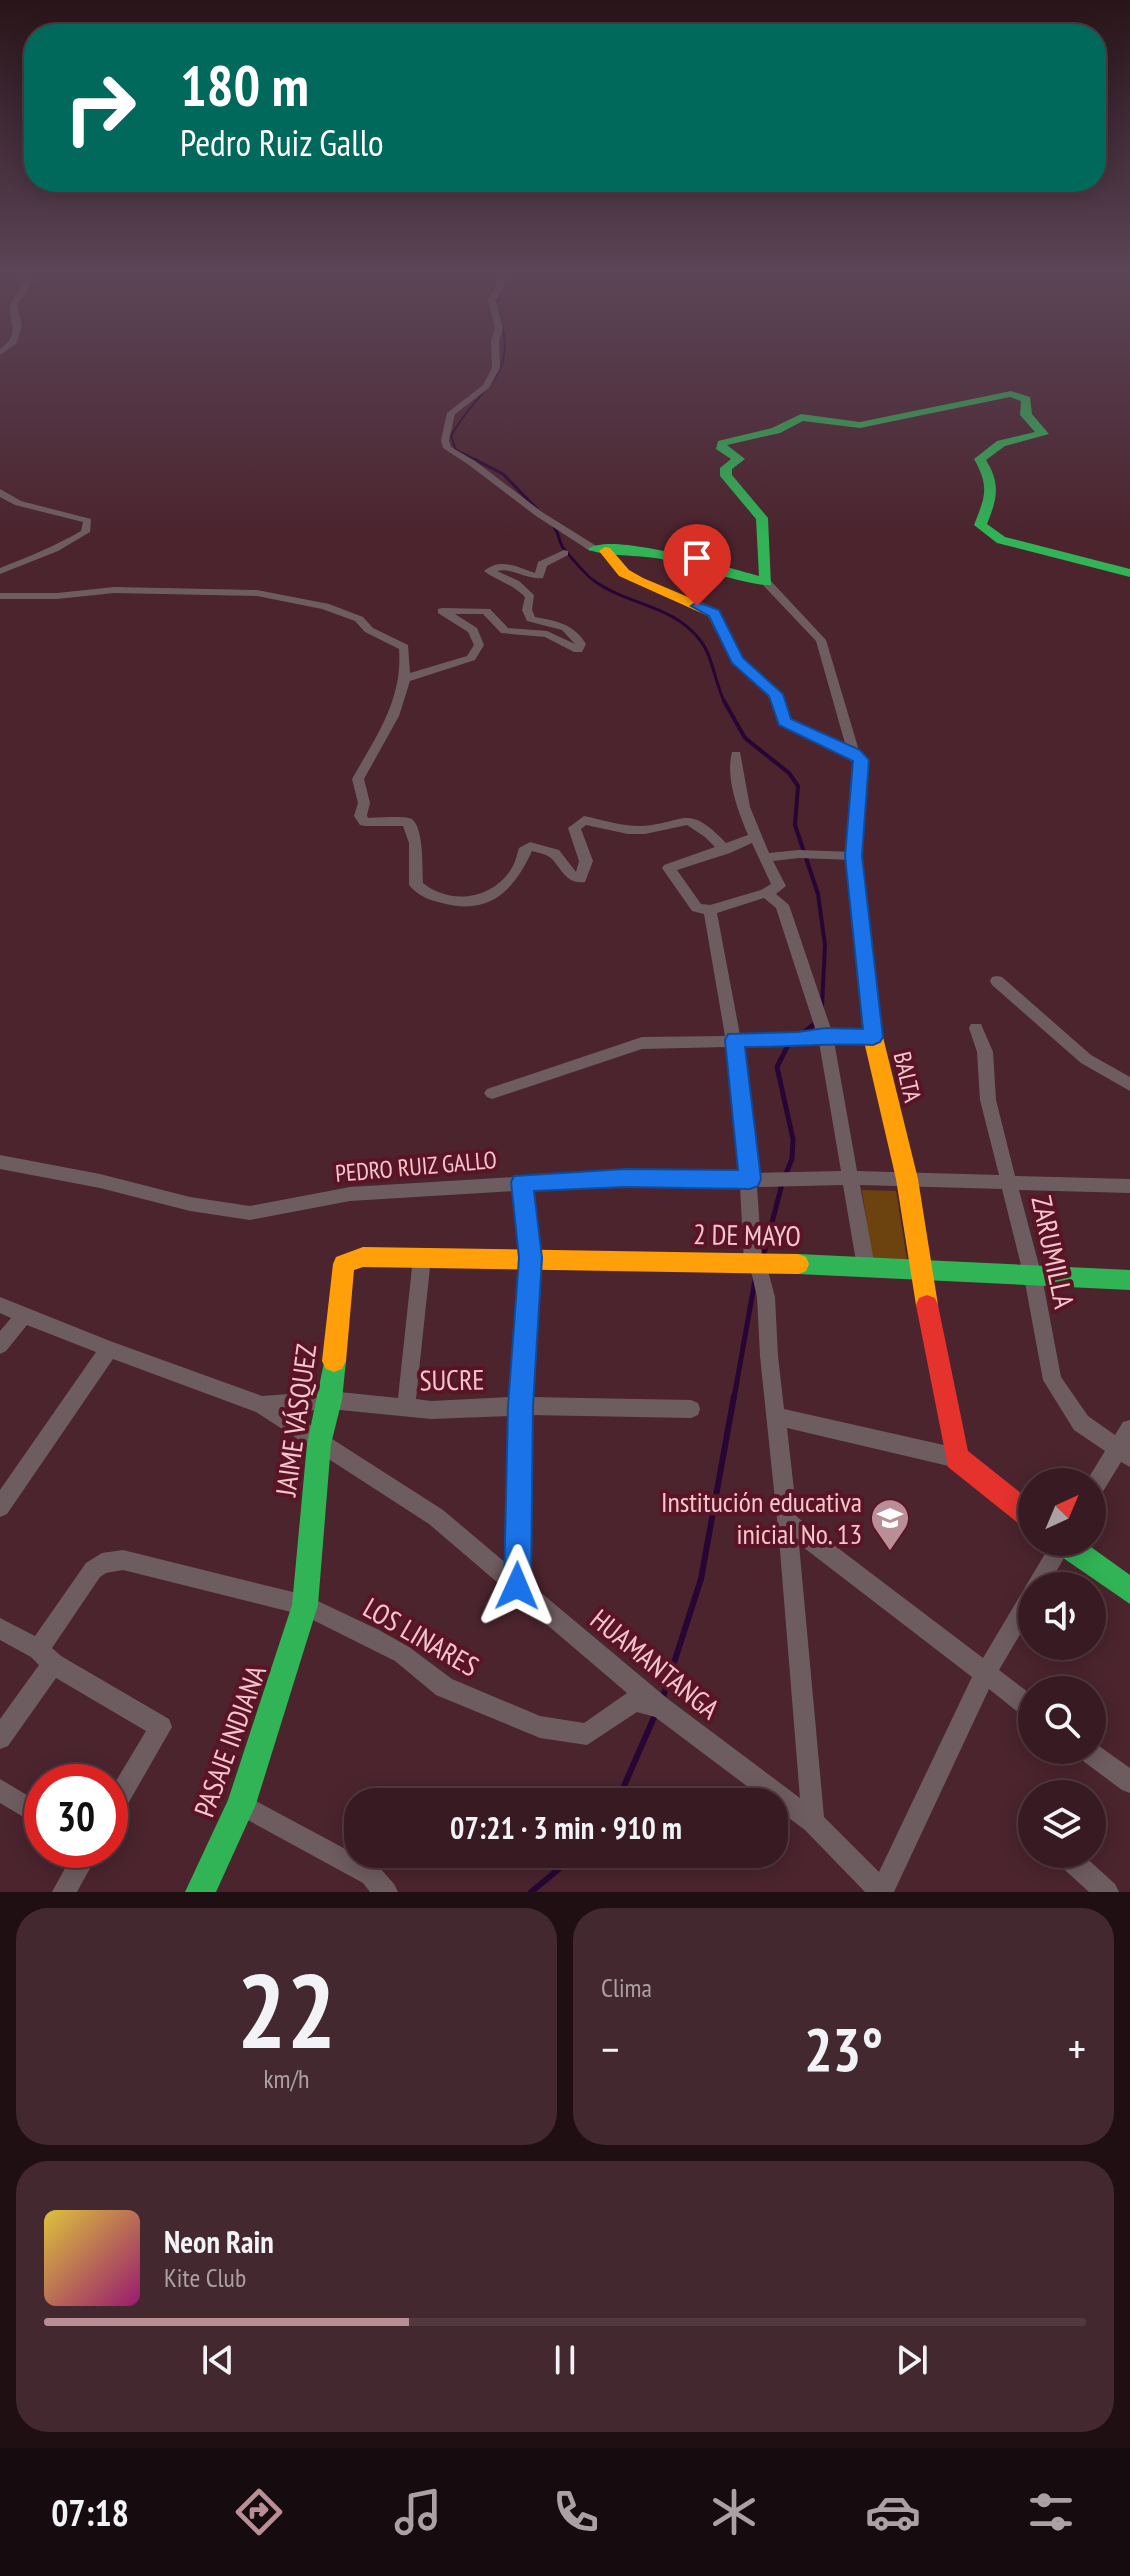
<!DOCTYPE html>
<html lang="es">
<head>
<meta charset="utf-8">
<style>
  :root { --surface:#381b22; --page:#43282f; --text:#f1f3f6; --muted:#aba1a5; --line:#523940; --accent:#b98e95 }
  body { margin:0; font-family:"PT Sans Narrow",sans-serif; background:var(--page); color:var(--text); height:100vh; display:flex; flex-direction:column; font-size:30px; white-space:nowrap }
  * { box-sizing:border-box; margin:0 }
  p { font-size:26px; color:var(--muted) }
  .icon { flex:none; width:44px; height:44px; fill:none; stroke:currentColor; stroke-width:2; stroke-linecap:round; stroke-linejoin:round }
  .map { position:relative; height:1892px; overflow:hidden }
  .details { display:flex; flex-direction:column; gap:16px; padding:16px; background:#1f0f13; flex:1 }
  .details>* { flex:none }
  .top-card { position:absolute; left:24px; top:24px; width:1082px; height:168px; border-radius:32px; box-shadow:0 4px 20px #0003,0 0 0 2px var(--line); background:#00695c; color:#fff; overflow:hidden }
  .needle { width:52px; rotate:44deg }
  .tools { position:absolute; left:1018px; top:1468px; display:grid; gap:16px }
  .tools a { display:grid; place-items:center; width:88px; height:88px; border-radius:50%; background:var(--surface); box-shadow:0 4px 20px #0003,0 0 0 2px var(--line); font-size:40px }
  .speed { position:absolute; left:24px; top:1764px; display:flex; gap:16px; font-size:40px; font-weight:700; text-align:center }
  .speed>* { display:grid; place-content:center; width:104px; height:104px; border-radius:50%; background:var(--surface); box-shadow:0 4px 20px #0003,0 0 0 2px var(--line); line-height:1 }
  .speed .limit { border:12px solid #d22; background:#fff; color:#111 }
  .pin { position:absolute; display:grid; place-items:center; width:68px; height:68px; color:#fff; margin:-82px -34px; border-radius:50% 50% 50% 0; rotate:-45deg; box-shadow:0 0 8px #0007 }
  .pin .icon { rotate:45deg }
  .me { position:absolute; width:88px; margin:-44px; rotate:1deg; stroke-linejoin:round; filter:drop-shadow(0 0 6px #0008) }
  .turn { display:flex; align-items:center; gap:28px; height:168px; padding:0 24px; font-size:36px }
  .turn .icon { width:104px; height:104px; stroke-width:2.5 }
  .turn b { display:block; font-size:56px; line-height:68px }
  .big { font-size:60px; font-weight:600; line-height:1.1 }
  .details .card { flex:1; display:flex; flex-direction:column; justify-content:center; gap:12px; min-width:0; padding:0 28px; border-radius:32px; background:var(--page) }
  .details .dial { align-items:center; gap:0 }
  .dial b { font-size:104px; line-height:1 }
  .song { display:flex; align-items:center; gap:24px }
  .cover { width:96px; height:96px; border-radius:12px; background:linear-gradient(135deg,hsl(50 70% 55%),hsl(320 70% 35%)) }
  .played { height:8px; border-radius:4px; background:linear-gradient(90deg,var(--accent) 35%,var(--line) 35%) }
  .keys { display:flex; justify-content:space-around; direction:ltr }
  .heat { display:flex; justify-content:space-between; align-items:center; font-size:44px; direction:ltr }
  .details .tiles { flex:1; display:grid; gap:16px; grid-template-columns:1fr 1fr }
  .card:last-child { grid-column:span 2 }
  .trip { position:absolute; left:344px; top:1788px; width:444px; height:80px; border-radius:32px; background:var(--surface); box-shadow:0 4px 20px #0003,0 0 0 2px var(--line); font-weight:600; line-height:80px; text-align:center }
  .tabs { display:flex; height:128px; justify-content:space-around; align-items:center; background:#160b0e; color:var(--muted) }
  .tabs .icon { width:56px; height:56px }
  .tabs .selected { color:var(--accent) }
  .tabs b { font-size:36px; color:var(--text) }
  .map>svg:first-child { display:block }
</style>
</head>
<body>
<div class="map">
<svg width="1130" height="1892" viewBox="0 0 1130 1892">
  <rect width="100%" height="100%" fill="#4b242e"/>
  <path fill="#6c430f" d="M862 1190 896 1191 907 1260 872 1259Z"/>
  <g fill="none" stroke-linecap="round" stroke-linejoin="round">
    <path stroke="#280634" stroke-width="2" d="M478 461 456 450 451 436C483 379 523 379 496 304L501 292"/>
    <path stroke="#280634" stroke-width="3" d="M474 459 503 474 537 509
      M554 527C559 533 558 537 561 544 562 548 588 577 593 580 628 606 672 604 700 640 713 656 715 684 725 703"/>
    <path stroke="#280634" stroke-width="4" d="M724 701 745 738 789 773 798 786 795 825 818 894 825 945 822 1006"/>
    <path stroke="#280634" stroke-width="5" d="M802 1034 817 1022
      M785 1176 792 1159 793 1139 777 1067 789 1043
      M763 1257 782 1184
      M734 1398 755 1280"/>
    <path stroke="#280634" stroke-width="6" d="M662 1700 701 1579 734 1396
      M617 1802 655 1715
      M531 1892 577 1854"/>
    <path fill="#6e5d60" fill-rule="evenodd" d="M19 271H26L33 282 17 305 22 326 16 344 0 355V349C21 333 9 325 10 305L25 282Z
      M500 271H508L502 291 496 300 503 328 499 341 500 368 489 388 455 414 449 440 451 447 475 461 542 512 598 547V551H590L536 516 469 465 443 448 441 440 447 413 483 385 492 368 491 341 495 328 488 300 494 291Z
      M0 489 21 501 91 519 90 532 58 551 0 574V568C28 557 55 546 81 531L83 522 15 505 0 497Z
      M564 550 568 551V555L547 566 543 578C526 580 512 567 497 571L519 581 534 595 532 610 535 617C557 621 574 624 586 644L582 652H574L545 637 501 633 483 614H455L477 628 484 645 475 660 410 681 399 716 364 779 370 803 367 815 368 818C377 818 408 815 413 820 424 831 422 868 423 883 451 906 495 899 513 866 516 860 517 854 519 848L530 842 559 850 576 872 579 861 568 828 584 816C603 820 621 826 640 826 685 824 686 801 726 843L748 835C738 811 725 778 732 752H740L750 807 769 853 799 850 854 852 861 856 854 860 799 858 773 861 786 886 776 894 789 905 831 1029 873 1031 878 1033 880 1037 878 1041 873 1043 834 1041 857 1171 999 1175 980 1100 977 1052 969 1028 971 1024H981L993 1052 996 1100 1015 1176 1130 1179V1193L1019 1190 1042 1277 1061 1377 1088 1416 1115 1435 1123 1422 1130 1420V1467L1121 1462 1099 1498 1092 1501V1482H1086L1105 1451 1074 1430 1043 1380 1024 1277 1002 1189 860 1185 875 1267 872 1273 866 1275 860 1273 857 1267 843 1185 757 1187 762 1260 768 1271 775 1297 778 1356 784 1409 957 1448 964 1451 967 1458 964 1465 957 1468 787 1428 797 1517 983 1658 1052 1542H1073L1048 1586H1032V1614L999 1670 1032 1695V1720L1024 1717 989 1689 894 1892H865L805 1830 774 1807V1802H768L655 1717 637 1712 587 1745 540 1738 436 1695 395 1661 303 1615 123 1570 106 1573 100 1577 52 1648 61 1656 169 1719 172 1727 118 1821 110 1824V1791L146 1731 56 1678 8 1746 0 1749V1719L39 1665 31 1657 0 1640V1618L35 1636 86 1563 102 1553 123 1550 305 1595 379 1630 409 1647 452 1679 540 1716 584 1723 627 1693 429 1524 256 1412 113 1359 7 1514 0 1517V1490L96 1352 27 1325 6 1351 0 1354V1331L11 1318 0 1313V1297L110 1341 262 1396 330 1391 398 1398 413 1258 416 1253 422 1250 428 1253 431 1258 416 1399 431 1401 511 1397 521 1258 515 1191 350 1201 250 1220 190 1211 100 1188 0 1169V1155L100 1174 190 1197 250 1206 350 1187 516 1177 522 1175 527 1177 625 1171 740 1173 727 1047 642 1049 492 1099 487 1097 484 1093 487 1089 642 1037 725 1036 704 914 692 911 662 868 664 865 715 847 705 837 687 825 645 834H628L586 825 581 829 593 861 585 882C566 884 563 871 552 859 547 854 539 853 532 851 514 890 490 916 442 903 429 900 418 896 409 885V843L403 826H365L360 825 354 816 358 803 352 779C376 737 403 699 399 649L365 632 355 621 322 609 257 596 114 593 57 599H0V593H57L114 587 257 590 329 604 363 617 373 628 408 645 410 673 467 656 474 645 468 632 438 613V609L442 608 490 609 508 628 547 631 575 644 562 630 527 621 522 610 525 597C513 584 497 581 484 571 501 557 516 567 535 573L538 562ZM752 843 771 884 761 890 710 905 701 904 677 870 730 853ZM764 898 776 908 816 1031 798 1034 740 1035 717 913ZM819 1042 841 1171 756 1173 742 1047 798 1046ZM625 1185 740 1187 744 1262 752 1275 757 1297 760 1356 779 1538 800 1798 668 1699 527 1581 529 1415 691 1418 698 1415 700 1409 698 1403 691 1400 530 1397 539 1258 531 1190ZM330 1409 431 1419 510 1416 507 1564 443 1510 290 1412ZM799 1544 972 1677 879 1872 824 1817Z
      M766 579 770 580 826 640 860 754 858 757H850L848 754 816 641 762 584 761 582Z
      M997 976 1002 977 1091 1055 1130 1077V1091L1081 1063 992 985 990 981 992 977Z
      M1092 1741 1130 1768V1793L1122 1790 1079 1758 1076 1750H1092Z
      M0 1779 42 1804V1828L0 1803Z
      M241 1793 379 1867 394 1884 398 1892H370L363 1883 233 1812 230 1804 233 1796Z
      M75 1850H100L77 1892H52Z
      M1052 1854H1082L1115 1884 1119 1892H1089L1056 1862Z"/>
    <path fill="#30b455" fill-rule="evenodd" d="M1011 391 1030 397 1032 414 1049 434 1005 446 986 460C1001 484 997 499 987 524L1005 537 1130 569V577L997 543 974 525C985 497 990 487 974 459L997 441 1035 432 1020 415 1021 401 1010 397 860 428 803 421 780 433 727 445 745 459 732 469V475L768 518 771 585C751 587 686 564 661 559 643 555 598 556 588 549 612 531 728 568 759 576L756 519 720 476V468L731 459 716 449 718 441 772 428 801 414 860 422Z
      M798 1254 1130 1270V1290L798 1274 790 1271 787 1264 790 1257Z
      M334 1350 342 1353 346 1361 342 1400 331 1444 318 1605 256 1804 216 1892H185L228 1800 292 1605 307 1444 326 1353Z
      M1049 1542H1084L1130 1575V1604L1053 1551Z"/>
    <path fill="#ff9f0a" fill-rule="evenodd" d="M605 547 610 548 629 570 643 578 719 610 743 658 780 691 785 702 783 705H773L768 696 732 663 708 616 619 576 599 551Z
      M868 980 875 982 877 987 883 1037 918 1179 938 1305 935 1312 927 1315 919 1312 916 1305 896 1179 863 1037 859 987 861 982Z
      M363 1247 798 1254 806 1257 809 1264 806 1271 798 1274 363 1267 354 1270 346 1361 342 1369 334 1372 326 1369 322 1361 333 1264 336 1257Z"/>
    <path fill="#e5322d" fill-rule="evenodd" d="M778 698 785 702 792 719 869 760 862 856 877 987 875 992H861L859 987 846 856 853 762 780 725 771 702Z
      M927 1295 935 1298 938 1305 968 1451 1032 1502V1531L1023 1527 948 1467 916 1305 919 1298Z"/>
  </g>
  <linearGradient id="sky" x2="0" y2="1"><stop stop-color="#291419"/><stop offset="0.51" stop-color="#5b4557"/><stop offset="1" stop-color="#5b4557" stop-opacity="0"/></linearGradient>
  <rect width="1130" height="535" fill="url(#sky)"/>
  <path fill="#1a73e8" stroke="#114b97" stroke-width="2" d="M697 602 719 610 743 658 783 694 791 719 860 750 869 760 862 856 883 1037 880 1042 873 1045C830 1043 788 1047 745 1047L761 1179 758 1186 750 1189 625 1187 534 1191 542 1258 533 1406 531 1586 527 1595 517 1599 508 1595 504 1586 508 1406 519 1258 511 1182 514 1176 625 1169 738 1170 725 1040 728 1034 798 1032 825 1028 863 1029 845 856 853 761 779 725 769 696 732 663 709 616 691 606Z"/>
  <defs>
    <g id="school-pin" transform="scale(2)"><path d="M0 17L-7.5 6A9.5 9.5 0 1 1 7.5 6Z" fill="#b98e95" stroke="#5b1426"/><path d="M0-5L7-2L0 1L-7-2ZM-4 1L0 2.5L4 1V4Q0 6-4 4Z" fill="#fff"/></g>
  </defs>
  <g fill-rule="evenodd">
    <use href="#school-pin" x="890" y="1518"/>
  </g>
  <g text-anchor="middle" stroke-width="8" stroke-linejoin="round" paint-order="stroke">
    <g font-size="24" fill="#f4c7cc" stroke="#5b1426">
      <text transform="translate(907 1077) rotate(77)" y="8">BALTA</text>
      <text transform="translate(416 1167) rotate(-5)" y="8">PEDRO RUIZ GALLO</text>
    </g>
    <g font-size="28" fill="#f4c7cc" stroke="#5b1426">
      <text transform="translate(747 1235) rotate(1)" y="10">2 DE MAYO</text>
      <text transform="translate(1053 1252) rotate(78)" y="10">ZARUMILLA</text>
      <text transform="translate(452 1380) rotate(-1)" y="10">SUCRE</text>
      <text transform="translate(296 1420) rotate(-82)" y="10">JAIME VÁSQUEZ</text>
      <text transform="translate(421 1637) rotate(30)" y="10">LOS LINARES</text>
      <text transform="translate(655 1664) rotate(39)" y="10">HUAMANTANGA</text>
      <text transform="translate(230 1741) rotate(-70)" y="10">PASAJE INDIANA</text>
    </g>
    <g font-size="28" fill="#f4c7cc" stroke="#5b1426" text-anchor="end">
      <text x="862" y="1512">Institución educativa<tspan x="862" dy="32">inicial No. 13</tspan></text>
    </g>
  </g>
</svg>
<div class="tools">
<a><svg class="needle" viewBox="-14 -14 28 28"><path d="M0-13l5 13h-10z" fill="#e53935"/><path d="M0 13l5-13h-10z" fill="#aba1a5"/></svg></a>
<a><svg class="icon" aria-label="sound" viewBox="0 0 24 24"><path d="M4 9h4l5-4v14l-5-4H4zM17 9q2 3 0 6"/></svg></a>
<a><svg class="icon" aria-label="search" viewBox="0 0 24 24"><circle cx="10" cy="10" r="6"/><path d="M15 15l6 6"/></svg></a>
<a><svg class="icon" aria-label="layers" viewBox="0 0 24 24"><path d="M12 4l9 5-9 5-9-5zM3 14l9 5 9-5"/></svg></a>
</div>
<div class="speed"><div class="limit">30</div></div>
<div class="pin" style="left:697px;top:606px;background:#d93025"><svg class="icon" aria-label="arrive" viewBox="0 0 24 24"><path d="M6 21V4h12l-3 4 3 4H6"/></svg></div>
<svg class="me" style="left:517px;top:1586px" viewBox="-20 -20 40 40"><path d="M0-17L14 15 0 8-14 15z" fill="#1a73e8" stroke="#fff" stroke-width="4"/></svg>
<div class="trip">07:21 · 3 min · 910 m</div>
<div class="top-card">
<div class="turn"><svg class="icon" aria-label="right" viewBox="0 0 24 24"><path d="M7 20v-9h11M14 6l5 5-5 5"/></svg><div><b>180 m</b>Pedro Ruiz Gallo</div></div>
</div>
</div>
<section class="details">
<div class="tiles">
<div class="card dial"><b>22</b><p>km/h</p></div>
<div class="card"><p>Clima</p>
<div class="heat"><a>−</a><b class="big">23°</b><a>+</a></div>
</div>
<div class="card">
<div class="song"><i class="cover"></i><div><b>Neon Rain</b><p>Kite Club</p></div></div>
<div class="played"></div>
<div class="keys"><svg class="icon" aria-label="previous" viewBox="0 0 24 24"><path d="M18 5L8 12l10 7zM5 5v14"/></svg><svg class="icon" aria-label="pause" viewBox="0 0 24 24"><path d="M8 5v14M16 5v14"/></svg><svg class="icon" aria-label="next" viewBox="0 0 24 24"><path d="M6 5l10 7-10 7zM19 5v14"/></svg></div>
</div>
</div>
</section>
<nav class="tabs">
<b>07:18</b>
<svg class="icon selected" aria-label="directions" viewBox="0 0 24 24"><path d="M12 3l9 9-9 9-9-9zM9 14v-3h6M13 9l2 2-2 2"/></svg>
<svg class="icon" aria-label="music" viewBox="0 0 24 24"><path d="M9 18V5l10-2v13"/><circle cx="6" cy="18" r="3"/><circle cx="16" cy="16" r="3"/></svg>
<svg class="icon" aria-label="phone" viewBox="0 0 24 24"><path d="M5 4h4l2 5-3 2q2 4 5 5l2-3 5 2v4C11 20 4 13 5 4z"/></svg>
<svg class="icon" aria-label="climate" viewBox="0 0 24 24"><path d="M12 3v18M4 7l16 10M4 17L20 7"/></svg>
<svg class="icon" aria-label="car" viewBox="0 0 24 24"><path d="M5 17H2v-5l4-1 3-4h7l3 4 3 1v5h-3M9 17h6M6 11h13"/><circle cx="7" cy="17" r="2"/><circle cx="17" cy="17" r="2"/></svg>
<svg class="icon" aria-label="filters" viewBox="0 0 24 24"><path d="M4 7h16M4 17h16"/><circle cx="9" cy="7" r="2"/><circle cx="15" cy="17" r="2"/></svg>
</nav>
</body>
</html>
